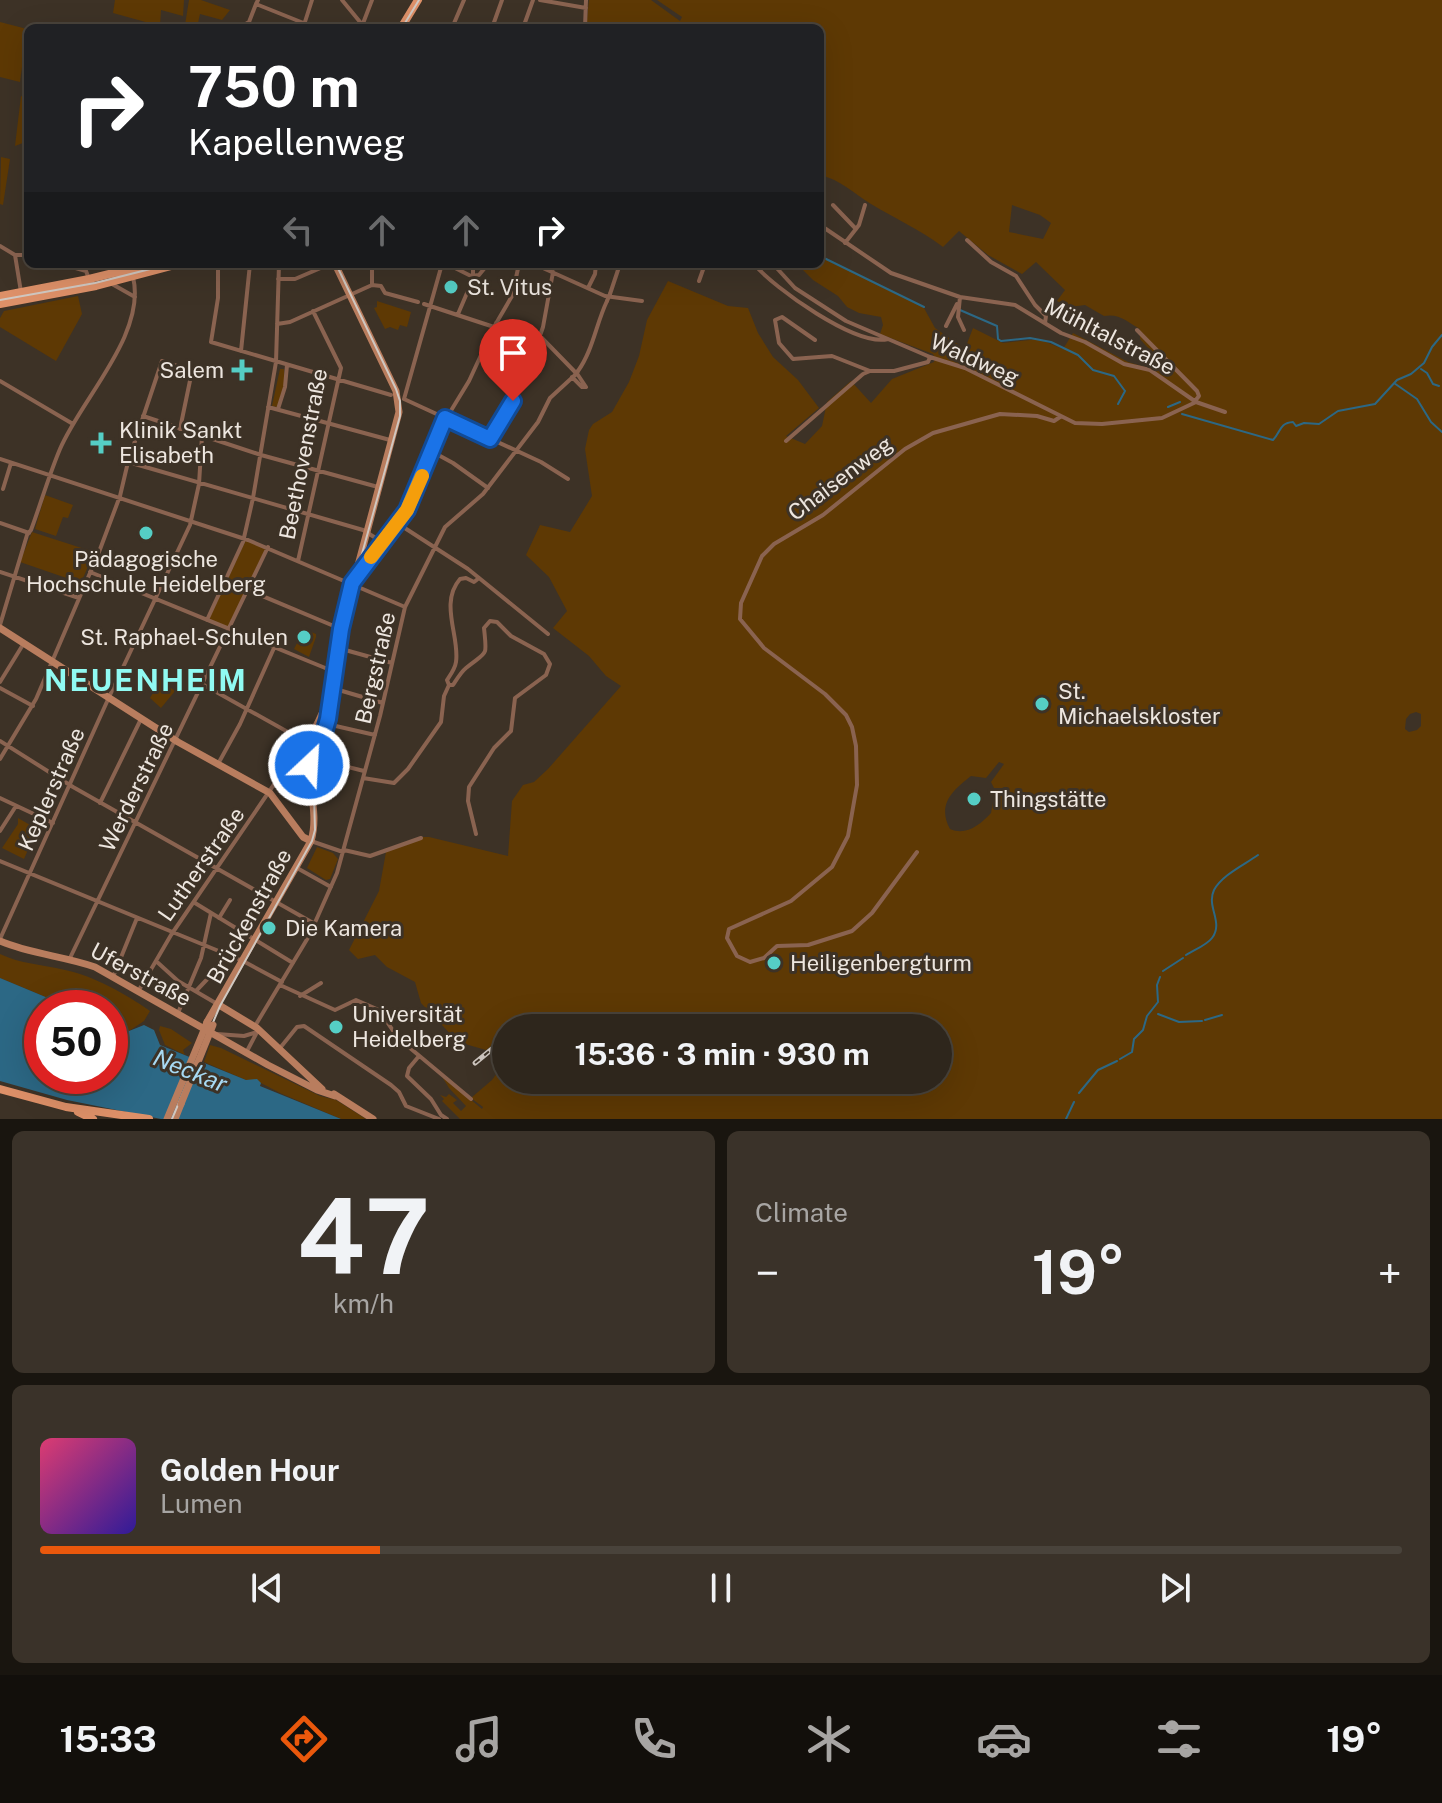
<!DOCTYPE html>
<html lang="en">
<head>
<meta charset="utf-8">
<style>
  :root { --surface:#2e261c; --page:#3a3229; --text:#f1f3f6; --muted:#a7a5a3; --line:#49433b; --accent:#ea580c }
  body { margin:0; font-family:"Public Sans",sans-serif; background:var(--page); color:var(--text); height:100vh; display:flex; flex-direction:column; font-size:30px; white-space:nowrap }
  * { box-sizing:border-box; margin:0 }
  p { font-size:26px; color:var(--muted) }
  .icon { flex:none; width:44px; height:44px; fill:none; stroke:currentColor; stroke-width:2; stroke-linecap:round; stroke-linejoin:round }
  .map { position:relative; height:1119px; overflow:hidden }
  .sheet { display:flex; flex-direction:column; gap:12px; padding:12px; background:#19150f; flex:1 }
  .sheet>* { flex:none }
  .banner { position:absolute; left:24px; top:24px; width:800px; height:244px; border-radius:12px; box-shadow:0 8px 32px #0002,0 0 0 2px var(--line); background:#202124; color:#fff; overflow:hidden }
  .speed { position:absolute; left:24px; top:990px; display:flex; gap:16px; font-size:40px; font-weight:700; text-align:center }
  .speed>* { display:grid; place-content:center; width:104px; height:104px; border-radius:50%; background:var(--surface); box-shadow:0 8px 32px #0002,0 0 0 2px var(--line); line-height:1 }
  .speed .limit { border:12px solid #d22; background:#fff; color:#111 }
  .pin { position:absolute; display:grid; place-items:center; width:68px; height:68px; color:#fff; margin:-82px -34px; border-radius:50% 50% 50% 0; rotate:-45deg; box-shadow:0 0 8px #0007 }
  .pin .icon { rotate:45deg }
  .me { position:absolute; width:88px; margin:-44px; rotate:25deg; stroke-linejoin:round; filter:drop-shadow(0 0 6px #0008) }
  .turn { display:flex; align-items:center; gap:28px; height:168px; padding:0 32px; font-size:36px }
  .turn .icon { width:104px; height:104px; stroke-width:2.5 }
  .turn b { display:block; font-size:56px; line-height:68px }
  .lanes { display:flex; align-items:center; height:76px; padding:0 32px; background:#0003; justify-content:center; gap:40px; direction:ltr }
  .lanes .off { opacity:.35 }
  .big { font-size:60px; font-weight:700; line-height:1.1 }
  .sheet .widget { flex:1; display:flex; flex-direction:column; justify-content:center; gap:12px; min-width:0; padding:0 28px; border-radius:12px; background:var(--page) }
  .sheet .dial { align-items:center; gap:0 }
  .dial b { font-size:104px; line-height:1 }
  .song { display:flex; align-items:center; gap:24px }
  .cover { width:96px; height:96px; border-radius:12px; background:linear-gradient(135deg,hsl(340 70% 55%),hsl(250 70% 35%)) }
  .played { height:8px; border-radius:4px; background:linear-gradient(90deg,var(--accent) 25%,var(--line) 25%) }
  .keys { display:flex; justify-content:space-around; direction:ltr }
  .heat { display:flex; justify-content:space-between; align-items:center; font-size:44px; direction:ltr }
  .sheet .tiles { flex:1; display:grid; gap:12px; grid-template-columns:1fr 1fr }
  .widget:last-child { grid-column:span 2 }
  .trip { position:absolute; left:492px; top:1014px; width:460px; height:80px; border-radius:40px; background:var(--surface); box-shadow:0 8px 32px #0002,0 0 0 2px var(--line); font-weight:700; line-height:80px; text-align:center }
  .menu { display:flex; height:128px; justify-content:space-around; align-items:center; background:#120f0b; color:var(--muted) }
  .menu .icon { width:56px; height:56px }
  .menu .selected { color:var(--accent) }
  .menu b { font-size:36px; color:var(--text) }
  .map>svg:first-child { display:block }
</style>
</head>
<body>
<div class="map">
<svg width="1442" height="1119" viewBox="0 0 1442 1119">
  <rect width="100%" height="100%" fill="#3d3226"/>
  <path fill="#5e3904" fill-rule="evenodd" d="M115 0H184L183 16 161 10 160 26 113 13Z
    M189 0H201L230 10 222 20 200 14 197 28 185 25Z
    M589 0H651L680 21 682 17 657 0H1442V1119H460L442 1101 444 1099 440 1095 446 1097 449 1094 457 1100 453 1103 461 1111 466 1106 449 1088 441 1075 482 1109 483 1107 471 1098 492 1080 506 1061V1080H938V1028H506V1040L497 1041 486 1050 458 1042 421 1003 415 982 387 967 375 955 358 959 349 950 379 891 386 852 419 837H429L508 856 512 801 523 785 534 782 548 769 621 686 606 676 589 656 553 628 567 611 549 577 526 555 540 525 570 532 592 496 585 449 589 430 593 424 612 412 629 382 639 356 647 320 668 281 728 306 748 308 758 333 773 357 798 380 819 408 786 436 805 444 822 426 827 402 851 381 871 403 892 379 934 362 935 359 933 354 880 334 883 325 881 317 859 313 847 307 838 296 813 280 797 264H820V255L924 308 935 328 965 349 973 328 1003 343 1039 339 1063 349 1073 333 1128 362 1155 370 1163 365 1140 339V329C1128 322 1119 313 1104 316L1085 305 1070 307 1057 301 1065 290 1036 262 1022 274 988 255 959 231 943 247C919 229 896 219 871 204 853 193 841 180 820 175V28H586ZM1012 205 1040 215 1051 223 1043 239 1009 232ZM1416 712 1421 714V726L1417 730 1409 732 1405 729 1406 719 1410 714ZM999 762 1004 764 991 782 997 794 994 797 991 813C980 825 966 836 950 829 936 803 955 789 971 776L986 778Z
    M0 22 27 29 20 82 0 77Z
    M21 96 28 98V141L15 146Z
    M1 157 10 159 3 205 0 204Z
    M78 296 82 314 56 361 0 327V318L4 311Z
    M377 301 411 312 407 327 400 325 398 330 390 327 385 329 374 308 377 307Z
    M280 369H284V387L277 407 272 406Z
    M45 495 73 505 68 518 63 517 56 536 35 529Z
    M32 532 94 552 81 583 20 562Z
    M246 540 266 548 228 627 209 619Z
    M309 631 316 634V637L309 657 294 649 297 643 304 645Z
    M151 673 175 691 161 708 150 698 157 686 147 680Z
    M18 818 37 829 24 859 2 848 18 824Z
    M317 847 333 853 338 859 330 879 326 880 307 868Z
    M0 954C21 964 41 964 65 970 94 976 126 994 150 1011L144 1021 129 1031 110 1024V1008H72L0 978Z
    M160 1026 171 1029 192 1043 183 1050 185 1055 165 1045 159 1030Z
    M210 1045 221 1048 320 1096 336 1100 366 1119H341L280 1093 261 1083 246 1080 204 1062Z"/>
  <path fill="#2c6885" d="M0 978 72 1008H42V1076H110V1024L129 1031 144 1025 154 1030 160 1045 246 1080 257 1079 261 1083 260 1086 341 1119H161L67 1100 0 1081Z"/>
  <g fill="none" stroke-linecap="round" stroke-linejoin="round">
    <path stroke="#2c6885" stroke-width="2" d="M820 256 924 307
      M960 310 997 326 998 339 1001 341 1030 338 1051 342 1078 355 1093 370 1114 376 1125 391
      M1421 369 1427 373 1433 384 1439 386
      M1394 383 1417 399 1431 422 1442 432
      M1118 404 1125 391
      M1168 407 1180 402
      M1182 414 1273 440C1281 432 1279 423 1293 422L1296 426 1304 423 1319 424 1338 411 1375 404 1397 380 1411 374 1424 363 1432 347 1442 335
      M1186 955C1194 950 1207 945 1212 938 1224 922 1206 907 1214 890 1222 875 1244 865 1258 855
      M1163 971 1183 958
      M1158 1014 1179 1022 1202 1021
      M1205 1020 1222 1015
      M1120 1059 1132 1052 1134 1039 1143 1030 1147 1016 1158 1002 1157 985 1160 977
      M1079 1093 1098 1070 1117 1061
      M1066 1119 1074 1102"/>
    <path stroke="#8a6350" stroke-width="4" d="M258 0 256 4 316 28
      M342 0 365 28
      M540 0 586 8
      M405 23 417 28
      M362 26 372 0
      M239 28 249 22 256 4
      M303 28 312 0
      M452 28 464 0
      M492 28 502 0
      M523 28 533 0
      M585 28 586 0
      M833 205 856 229
      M820 225 891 273 960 297 1015 305 1061 333 1085 342 1124 364 1150 370 1196 402 1225 412
      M967 240 991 262 1016 276 1035 305 1046 316 1045 323
      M845 243 859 225 865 205
      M0 246 15 255H28
      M15 255 21 292
      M62 264 86 271 89 279
      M218 264V298L211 342 391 395
      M447 264 471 276
      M534 264 605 296 642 301
      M754 264C774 288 856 347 888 339
      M773 264 795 288 846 321 930 357 965 368 1075 423 1102 424 1162 418 1196 402
      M471 276 479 275 488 264
      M278 279H295L330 264
      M699 281 705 264
      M112 284 135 297
      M372 285V264
      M588 288 595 274 596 264
      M610 294 620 264
      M960 297 958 317 964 330
      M424 304 494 327
      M458 314 473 279V264
      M496 323 540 336 578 375 586 387H582L572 377
      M277 324 290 322 372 285 381 286 385 293 418 302
      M946 326 957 304
      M1137 330 1197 391 1199 396 1195 401
      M815 340 782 317 775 320 779 343 793 359 832 356 870 371
      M241 351 250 264
      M578 371C593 350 596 324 607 301
      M0 381 73 424
      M404 399 541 462 568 479
      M404 399 442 264
      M268 407 390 440
      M278 409 285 387 287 365
      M143 416 261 455 378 487
      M490 439 511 406 525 378 543 327 553 272
      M786 441 863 374 870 371H894L928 362 930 357
      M431 451 453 463 488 488
      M0 459 248 540 405 607
      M128 462 363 530 382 542
      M3 489 11 463
      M0 523 29 533
      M397 523 468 569 548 634
      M298 561 341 368 313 311
      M0 572 79 598
      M90 572 335 672
      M358 574 407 510 417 489 438 432 469 381 494 327 512 296 519 264
      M248 590 341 629
      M207 620 243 542 253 498 276 362 279 264
      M0 625 27 535 31 530C41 503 49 475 60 449 81 399 147 334 133 277
      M338 648 392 663
      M0 682 24 643
      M202 684 304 741
      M449 685H453C457 679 461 672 466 668 488 650 487 658 484 628L490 621 497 622 511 636 544 654 550 664 546 675 515 698 511 731 494 748 469 787 468 801 476 834
      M0 688 33 706
      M332 688 383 703
      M327 724 375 735
      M0 741 73 787 315 924
      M0 759 36 699 99 552 120 496 128 462 162 361 192 371 180 429
      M316 759 364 771
      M218 764 240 724 274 648
      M363 778 394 783 408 769 441 722 444 696 449 685 447 680C451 674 455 669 456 662 460 637 439 603 460 579L466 578 474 582 479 578
      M0 798 53 823
      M100 803 141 719
      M0 831 16 806
      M311 841 343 852
      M344 850 370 856 421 838
      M917 852 872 913 852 931 808 945 777 946 764 958 750 962 737 956 727 938 729 929 791 901 832 867 848 836 857 785 856 746 852 727 846 715 825 694 764 648 740 619 741 603 762 556 774 544 823 515 905 449 933 433 1000 414 1037 416 1054 421 1060 417
      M0 861 243 961 282 982
      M297 868 331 887
      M195 903 293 963
      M219 918 230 900
      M0 939 110 695 190 525 199 484 202 436
      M70 958 268 547
      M156 961 178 981 219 1005
      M113 977 137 918
      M280 985 335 1010 356 1000 379 1010 398 1038 471 1099
      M139 990 171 935 318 720
      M196 991 214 972
      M300 996 321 983
      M178 1013 201 958 211 913
      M255 1026 309 936 337 873 380 716 405 607 445 527 483 494 538 422 550 398 575 375
      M217 1034 244 1036 257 1032
      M280 1048 297 1027 304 1026 391 1085 399 1092 406 1106 439 1119
      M246 1053 256 1034
      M419 1056 409 1068 407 1076 431 1099 441 1115 447 1119"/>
    <path stroke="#b97d5e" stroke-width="7" d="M0 628 178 742 270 793 303 837 311 841
      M311 768 328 719 341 629 399 412 396 391 335 264
      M0 941C30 954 64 956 95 967L268 1065 317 1090 335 1096
      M219 1005 257 1028 322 1089
      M207 1022 311 841C319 815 308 786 309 760 309 741 319 717 329 701
      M334 1094 373 1119
      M167 1119 204 1030
      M175 1119 181 1104"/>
    <path stroke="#dd9068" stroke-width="8" d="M401 28 418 0
      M0 296 89 279 150 264
      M0 304 96 286 179 264
      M0 1089 66 1107 149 1119
      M78 1112 93 1119"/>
    <path stroke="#d0c8c1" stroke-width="2" d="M402 28 419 0
      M0 300 95 283 170 264
      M172 1119 220 1006 312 841 315 830 313 760 333 688 341 630 400 416V401L396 389 336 264"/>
    <g stroke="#d0c8c1" stroke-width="5">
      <path id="rail" d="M475 1063 492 1049"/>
    </g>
    <use href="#rail" stroke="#3d3226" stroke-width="2" stroke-dasharray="6" stroke-linecap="butt"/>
    <path stroke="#8a6350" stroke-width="4" d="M607 301 610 294
      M575 375 578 371"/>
    <path stroke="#b97d5e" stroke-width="7" d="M204 1030 207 1022
      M181 1104 213 1025"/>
  </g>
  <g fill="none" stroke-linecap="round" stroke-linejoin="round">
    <g stroke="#114b97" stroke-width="20">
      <path id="route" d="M309 765 311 768 317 757 328 719 341 629 352 583 407 510 445 418 490 439 513 401"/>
    </g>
    <use href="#route" stroke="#1a73e8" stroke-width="14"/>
    <path stroke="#f59e0b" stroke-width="14" d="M371 557 407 510 422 476"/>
  </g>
  <g fill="#55cec5" stroke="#3d3226" stroke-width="3">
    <circle cx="451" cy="287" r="8"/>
    <path d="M238 358h8v8h8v8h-8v8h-8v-8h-8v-8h8z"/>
    <path d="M97 431h8v8h8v8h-8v8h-8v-8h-8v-8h8z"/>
    <circle cx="146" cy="533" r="8"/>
    <circle cx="304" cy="637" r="8"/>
    <circle cx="1042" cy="704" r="8"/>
    <circle cx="974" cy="799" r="8"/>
    <circle cx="269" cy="928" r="8"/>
    <circle cx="774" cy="963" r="8"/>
    <circle cx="336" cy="1027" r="8"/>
  </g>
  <g text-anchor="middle" stroke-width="6" stroke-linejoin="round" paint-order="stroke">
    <g font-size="22" fill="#ede6df" stroke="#3d3226" text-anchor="start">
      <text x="467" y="295">St. Vitus</text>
      <text x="224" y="378" text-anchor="end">Salem</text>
      <text x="119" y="438">Klinik Sankt<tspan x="119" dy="25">Elisabeth</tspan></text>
      <text x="146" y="567" text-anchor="middle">Pädagogische<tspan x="146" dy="25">Hochschule Heidelberg</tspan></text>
      <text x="288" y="645" text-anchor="end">St. Raphael-Schulen</text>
      <text x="1058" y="699">St.<tspan x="1058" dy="25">Michaelskloster</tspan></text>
      <text x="990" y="807">Thingstätte</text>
      <text x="285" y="936">Die Kamera</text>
      <text x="790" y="971">Heiligenbergturm</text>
      <text x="352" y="1022">Universität<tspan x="352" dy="25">Heidelberg</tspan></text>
    </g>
    <g font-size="22" fill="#ede6df" stroke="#3d3226">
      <text transform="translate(1110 336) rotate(27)" y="8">Mühltalstraße</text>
      <text transform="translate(975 359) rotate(24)" y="8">Waldweg</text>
      <text transform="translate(303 454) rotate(-79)" y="8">Beethovenstraße</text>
      <text transform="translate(840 478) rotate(-37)" y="8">Chaisenweg</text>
      <text transform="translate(375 668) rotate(-77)" y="8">Bergstraße</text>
      <text transform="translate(136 787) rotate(-64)" y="8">Werderstraße</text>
      <text transform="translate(51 789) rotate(-66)" y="8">Keplerstraße</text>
      <text transform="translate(201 864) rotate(-55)" y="8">Lutherstraße</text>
      <text transform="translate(249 916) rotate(-61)" y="8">Brückenstraße</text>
      <text transform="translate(141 974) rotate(28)" y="8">Uferstraße</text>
    </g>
    <g font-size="24" font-style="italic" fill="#a7d9f3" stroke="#3d3226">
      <text transform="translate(190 1071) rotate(22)" y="8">Neckar</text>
    </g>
    <g font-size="30" font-weight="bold" letter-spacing="2" fill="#90faf2" stroke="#3d3226">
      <text x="146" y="691">NEUENHEIM</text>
    </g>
  </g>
</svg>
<div class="speed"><div class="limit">50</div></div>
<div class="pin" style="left:513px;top:401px;background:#d93025"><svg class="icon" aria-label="arrive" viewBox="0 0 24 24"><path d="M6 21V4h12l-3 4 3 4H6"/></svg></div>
<svg class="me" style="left:309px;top:765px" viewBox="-20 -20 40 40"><circle r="17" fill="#1a73e8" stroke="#fff" stroke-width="3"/><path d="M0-11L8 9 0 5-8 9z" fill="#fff"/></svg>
<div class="trip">15:36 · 3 min · 930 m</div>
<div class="banner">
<div class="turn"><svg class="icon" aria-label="right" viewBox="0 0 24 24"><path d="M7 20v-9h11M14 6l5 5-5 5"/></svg><div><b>750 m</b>Kapellenweg</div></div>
<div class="lanes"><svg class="icon off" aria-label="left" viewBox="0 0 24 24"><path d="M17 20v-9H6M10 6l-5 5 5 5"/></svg><svg class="icon off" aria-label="ahead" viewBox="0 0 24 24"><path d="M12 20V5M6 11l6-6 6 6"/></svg><svg class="icon off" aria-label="ahead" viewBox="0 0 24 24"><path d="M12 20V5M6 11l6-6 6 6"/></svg><svg class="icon" aria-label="right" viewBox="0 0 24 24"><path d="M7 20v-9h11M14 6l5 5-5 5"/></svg></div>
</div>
</div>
<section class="sheet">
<div class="tiles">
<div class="widget dial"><b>47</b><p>km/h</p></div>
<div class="widget"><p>Climate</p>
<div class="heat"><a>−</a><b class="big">19°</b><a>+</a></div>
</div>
<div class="widget">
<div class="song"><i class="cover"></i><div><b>Golden Hour</b><p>Lumen</p></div></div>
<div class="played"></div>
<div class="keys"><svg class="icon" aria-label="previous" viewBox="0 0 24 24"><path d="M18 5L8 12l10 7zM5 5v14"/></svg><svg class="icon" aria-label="pause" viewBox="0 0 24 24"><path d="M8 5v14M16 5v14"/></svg><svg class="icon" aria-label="next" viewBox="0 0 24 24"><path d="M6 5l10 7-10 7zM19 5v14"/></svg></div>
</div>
</div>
</section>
<nav class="menu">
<b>15:33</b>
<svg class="icon selected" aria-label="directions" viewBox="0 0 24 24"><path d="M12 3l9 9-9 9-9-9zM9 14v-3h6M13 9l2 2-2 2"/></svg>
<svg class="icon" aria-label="music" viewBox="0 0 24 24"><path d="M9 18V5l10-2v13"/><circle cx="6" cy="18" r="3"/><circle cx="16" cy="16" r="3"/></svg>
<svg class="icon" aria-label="phone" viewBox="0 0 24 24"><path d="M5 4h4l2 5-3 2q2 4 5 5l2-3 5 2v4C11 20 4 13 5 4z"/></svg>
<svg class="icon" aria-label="climate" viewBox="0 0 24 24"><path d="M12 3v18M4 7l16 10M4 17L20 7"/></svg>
<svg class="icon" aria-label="car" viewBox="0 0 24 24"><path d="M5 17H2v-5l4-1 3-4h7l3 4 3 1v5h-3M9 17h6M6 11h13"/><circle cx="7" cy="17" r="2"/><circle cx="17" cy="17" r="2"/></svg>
<svg class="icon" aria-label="filters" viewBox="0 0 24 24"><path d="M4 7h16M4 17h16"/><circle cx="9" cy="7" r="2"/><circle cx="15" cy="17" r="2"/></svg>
<b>19°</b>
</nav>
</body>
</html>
